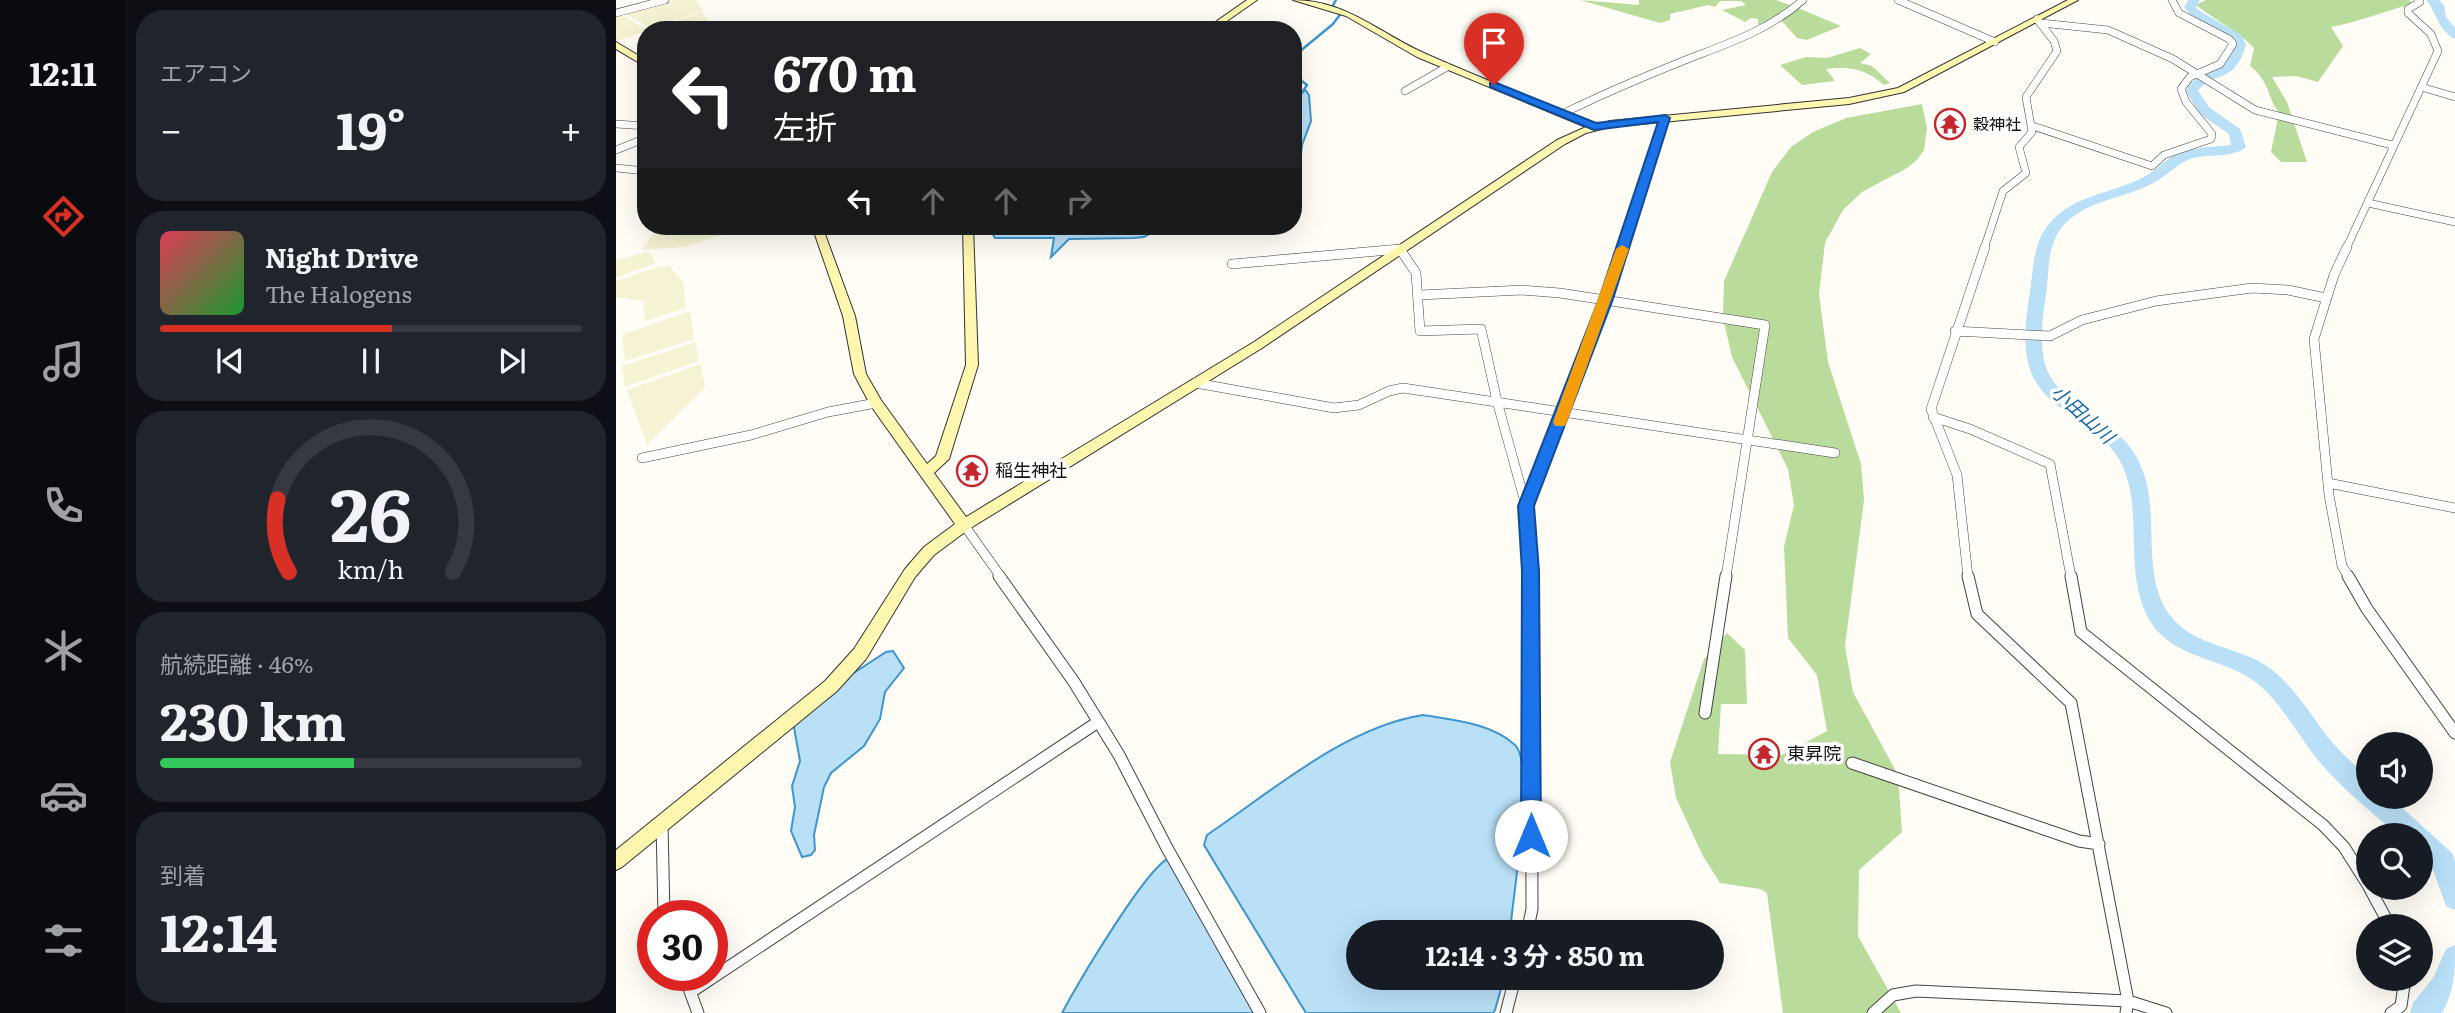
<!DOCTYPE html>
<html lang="ja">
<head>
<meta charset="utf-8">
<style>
  :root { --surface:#171b24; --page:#20242c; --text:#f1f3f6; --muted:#9ea1a6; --line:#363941; --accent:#d93025 }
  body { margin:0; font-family:Literata,"Noto Sans JP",serif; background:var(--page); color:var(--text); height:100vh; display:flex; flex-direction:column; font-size:26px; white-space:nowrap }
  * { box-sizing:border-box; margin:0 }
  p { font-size:23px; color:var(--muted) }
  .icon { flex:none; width:38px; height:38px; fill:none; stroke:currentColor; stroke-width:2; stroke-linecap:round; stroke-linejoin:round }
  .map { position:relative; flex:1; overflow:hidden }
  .details { display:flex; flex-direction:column; gap:10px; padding:10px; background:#0d0f14; width:490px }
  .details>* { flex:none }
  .hud { position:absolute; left:21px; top:21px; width:665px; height:214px; border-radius:28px; box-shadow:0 7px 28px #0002; background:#202124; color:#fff; overflow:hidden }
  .controls { position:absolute; left:1740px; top:732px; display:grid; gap:14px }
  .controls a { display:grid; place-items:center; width:77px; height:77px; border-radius:50%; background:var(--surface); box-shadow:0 7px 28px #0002; font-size:35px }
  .speed { position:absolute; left:21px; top:900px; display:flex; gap:14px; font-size:35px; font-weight:700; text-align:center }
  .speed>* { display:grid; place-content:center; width:91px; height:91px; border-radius:50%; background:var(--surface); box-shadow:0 7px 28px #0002; line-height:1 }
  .speed .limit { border:10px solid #d22; background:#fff; color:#111 }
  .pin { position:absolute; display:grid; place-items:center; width:60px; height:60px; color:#fff; margin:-72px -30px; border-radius:50% 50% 50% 0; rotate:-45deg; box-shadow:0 0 7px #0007 }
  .pin .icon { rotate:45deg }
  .me { position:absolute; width:77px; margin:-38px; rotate:0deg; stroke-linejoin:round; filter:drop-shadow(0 0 5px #0008) }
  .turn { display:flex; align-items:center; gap:24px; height:147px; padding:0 21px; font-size:32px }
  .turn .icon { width:91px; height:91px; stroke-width:2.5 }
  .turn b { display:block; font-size:49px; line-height:60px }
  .lanes { display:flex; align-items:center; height:66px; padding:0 21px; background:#0003; justify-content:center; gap:35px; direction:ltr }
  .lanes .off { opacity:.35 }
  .big { font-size:52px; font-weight:700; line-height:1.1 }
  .details .tile { flex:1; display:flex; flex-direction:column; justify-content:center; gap:10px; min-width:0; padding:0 24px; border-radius:28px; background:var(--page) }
  .details .dial { align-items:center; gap:0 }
  .dial svg { height:182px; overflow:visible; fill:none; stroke:var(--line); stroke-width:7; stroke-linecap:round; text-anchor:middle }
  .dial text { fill:var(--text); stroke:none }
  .song { display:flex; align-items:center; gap:21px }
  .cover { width:84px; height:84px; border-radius:10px; background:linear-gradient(135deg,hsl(350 70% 55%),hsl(130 70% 35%)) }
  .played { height:7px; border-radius:4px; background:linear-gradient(90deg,var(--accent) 55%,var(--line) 55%) }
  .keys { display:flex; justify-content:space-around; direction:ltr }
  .heat { display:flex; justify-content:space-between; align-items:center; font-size:38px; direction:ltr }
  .charge { height:10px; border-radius:5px; background:linear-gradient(90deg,#34c759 46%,var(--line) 0) }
  .trip { position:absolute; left:730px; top:920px; width:378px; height:70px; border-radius:35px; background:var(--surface); box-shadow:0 7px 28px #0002; font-weight:700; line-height:70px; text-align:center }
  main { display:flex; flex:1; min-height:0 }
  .tab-bar { display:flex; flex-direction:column; width:126px; justify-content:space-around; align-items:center; background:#090b0e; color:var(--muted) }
  .tab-bar .icon { width:49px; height:49px }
  .tab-bar .on { color:var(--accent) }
  .tab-bar b { font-size:32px; color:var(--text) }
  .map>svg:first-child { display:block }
</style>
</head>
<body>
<main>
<nav class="tab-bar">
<b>12:11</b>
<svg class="icon on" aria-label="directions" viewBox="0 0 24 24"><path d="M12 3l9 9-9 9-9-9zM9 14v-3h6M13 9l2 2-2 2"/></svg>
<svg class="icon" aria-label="music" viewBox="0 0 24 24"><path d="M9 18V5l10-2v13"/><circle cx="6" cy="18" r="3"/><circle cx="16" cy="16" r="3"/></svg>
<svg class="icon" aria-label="phone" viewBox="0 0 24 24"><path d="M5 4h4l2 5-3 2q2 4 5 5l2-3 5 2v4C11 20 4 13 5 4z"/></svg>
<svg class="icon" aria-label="climate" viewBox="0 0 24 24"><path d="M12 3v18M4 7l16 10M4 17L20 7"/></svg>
<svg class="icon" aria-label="car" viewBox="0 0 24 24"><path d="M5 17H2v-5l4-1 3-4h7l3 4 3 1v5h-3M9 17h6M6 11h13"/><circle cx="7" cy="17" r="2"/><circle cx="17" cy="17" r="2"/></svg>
<svg class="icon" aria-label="filters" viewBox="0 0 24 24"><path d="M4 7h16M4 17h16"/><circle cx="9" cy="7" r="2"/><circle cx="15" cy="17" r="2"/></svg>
</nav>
<section class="details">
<div class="tile"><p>エアコン</p>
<div class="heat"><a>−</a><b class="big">19°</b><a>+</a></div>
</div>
<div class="tile">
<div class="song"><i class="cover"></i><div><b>Night Drive</b><p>The Halogens</p></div></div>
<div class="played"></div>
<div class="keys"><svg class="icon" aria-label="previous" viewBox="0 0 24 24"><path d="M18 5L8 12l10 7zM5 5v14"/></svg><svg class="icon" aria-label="pause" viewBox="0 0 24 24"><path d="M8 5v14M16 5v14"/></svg><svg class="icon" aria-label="next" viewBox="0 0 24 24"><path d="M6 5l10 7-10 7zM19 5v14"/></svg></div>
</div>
<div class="tile dial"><svg viewBox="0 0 100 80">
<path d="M14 69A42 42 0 1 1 86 69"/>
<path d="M14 69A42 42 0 0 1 9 37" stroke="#d93025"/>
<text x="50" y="56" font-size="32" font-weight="700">26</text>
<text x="50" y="72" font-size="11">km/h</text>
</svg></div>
<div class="tile"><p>航続距離 · 46%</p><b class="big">230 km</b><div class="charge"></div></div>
<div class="tile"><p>到着</p><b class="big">12:14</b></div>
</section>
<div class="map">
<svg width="1839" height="1013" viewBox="0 0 1839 1013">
  <rect width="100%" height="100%" fill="#fffdf5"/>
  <path fill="#f6f3d4" d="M54 0H80L87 11 34 28 8 13Z
    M86 12 98 28 35 30Z
    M4 14 31 30 0 42V15Z
    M43 226H105L109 234 69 247 25 250Z
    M30 252 34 253 40 263 0 278V260Z
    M53 266 67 282 70 308 29 321 27 301 0 297V281L42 267Z
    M74 311 78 339 9 361 6 335Z
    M79 342 83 361 9 387 6 366Z
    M85 364 89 388 31 445 11 390Z"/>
  <path fill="#b9dc9c" d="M964 0 1023 5V0H1160L1176 6 1142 25V19L1135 18 1129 22 1106 10 1130 5 1125 1H1104L1099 7 1092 5 1054 14V20L1044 23Z
    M1590 0H1793L1796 4C1769 11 1743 22 1715 27L1727 46 1702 82 1680 76 1656 77 1671 102 1691 162H1665L1655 152 1663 113C1650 95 1654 81 1634 66L1638 48C1622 31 1599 20 1580 5Z
    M1182 8 1225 26 1191 40 1181 38 1165 20Z
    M1244 48 1255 54 1244 63 1256 66 1274 83 1268 85C1250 69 1234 66 1210 69L1219 81 1186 85 1164 65 1190 57 1211 58Z
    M1306 104 1311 128 1308 150 1301 160 1291 168 1246 192 1227 210 1209 243 1203 294 1212 362 1245 464 1248 500 1229 646 1237 692 1282 775 1286 832 1243 870 1242 936 1285 1013H1167L1151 893 1144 889 1104 883 1087 856 1060 798 1054 762 1088 659 1111 633 1129 650 1131 704H1105L1102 754 1166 755 1211 731 1201 675 1172 638 1168 547 1178 505 1172 469 1116 357 1107 318 1108 281 1156 172 1175 147 1197 132 1230 118Z"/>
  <path fill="#b9e0f7" stroke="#3f96cf" stroke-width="2" d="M677 89 690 91 693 95 695 121 686 145 680 197 677 202Z
    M372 226H547L528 237 517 238 453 239 435 257 438 238H379Z
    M277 651 288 668 269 692 264 719 248 746 215 773 208 787 198 835 199 850 195 855 186 857 175 831 179 807 176 786 184 761 177 722 230 678 270 652Z
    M807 715C837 720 876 723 899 745 920 766 896 899 894 933H742V978H888L879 1010 877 1013H690L588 845 591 835C655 792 729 727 807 715Z
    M553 858 646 1013H446C461 985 529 869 553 858Z"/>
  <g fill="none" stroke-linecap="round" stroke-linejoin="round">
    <path stroke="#3f96cf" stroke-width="2.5" d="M716 7 720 0
      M677 57 717 24 726 12
      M677 74 691 85 686 93"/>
    <path fill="#b9e0f7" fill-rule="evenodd" d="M1572 0H1584L1580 7 1582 10 1625 35 1630 45C1618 86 1597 70 1582 91L1594 108 1624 129 1630 147C1616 159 1591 153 1574 159 1560 164 1551 176 1539 182 1508 200 1462 200 1442 233 1431 251 1433 276 1430 295 1426 318 1422 353 1433 374 1455 416 1511 417 1529 477 1543 522 1524 583 1558 620 1582 647 1624 647 1652 667 1677 685 1693 712 1711 736 1723 751 1737 764 1752 777V796H1773L1836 853 1839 861V910L1830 906 1817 870 1804 856V835H1782C1754 811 1725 788 1701 759 1680 733 1665 701 1638 681 1605 657 1557 659 1534 621 1505 571 1530 510 1504 461 1484 424 1436 415 1417 377 1406 355 1409 322 1413 298 1417 277 1416 250 1428 231 1450 195 1494 195 1528 177 1541 170 1550 158 1563 153 1580 147 1598 147 1615 145L1613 134 1584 114 1570 91C1583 66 1606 81 1618 45L1616 40 1574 14 1568 7Z
      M1810 0H1823L1828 5 1830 17 1839 28V39C1821 30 1821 12 1810 0Z
      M1839 945C1839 972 1839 990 1826 1013H1794L1797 1003 1817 978 1830 949Z"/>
    <g stroke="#444" stroke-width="8">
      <path id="street-far2" d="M1282 0 1379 42
        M0 13 49 0
        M1425 23 1492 30 1557 59 1639 110 1776 145
        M1805 87 1839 97
        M789 91 831 67
        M948 113C987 94 1027 77 1067 61 1110 44 1152 31 1187 0
        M0 124 30 126
        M1417 126 1536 166 1548 155 1595 139 1596 134 1570 102 1565 89 1574 77 1604 64 1617 44 1613 39 1563 13 1556 0
        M0 150 30 138
        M0 168 30 171
        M1752 203 1839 222
        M1006 249 1049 118
        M1368 249 1387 191 1410 173 1403 147 1416 132 1410 97 1441 51 1438 41 1421 19
        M1730 249 1822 51 1815 34 1792 13V9L1804 2 1802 0"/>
    </g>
    <g stroke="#444" stroke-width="10">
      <path id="street-far1" d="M1731 247 1718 275 1698 339 1713 495 1726 566 1733 577
        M616 264 784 249 800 273 804 331 865 329 881 401 910 506 915 577
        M804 295 906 290 944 293 1149 325 1110 577
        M1339 331 1434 336 1466 320 1540 301 1636 288 1672 290 1710 298
        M580 383 718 408 743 405 773 391 787 388 1219 453
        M1317 417 1354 429 1434 464 1455 577
        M26 458 135 435 212 412 260 403
        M1712 483 1839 508
        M910 506 990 299 1007 247
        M348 525 385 577
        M1352 577 1341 475 1315 409 1369 247"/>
    </g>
    <g stroke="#444" stroke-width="13">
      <path id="street" d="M383 576 458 682 503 755 551 848 644 1013
        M1352 576 1361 614 1455 703 1512 1001 1510 1013
        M1455 576 1465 632 1707 825 1728 847 1752 885
        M1732 576 1751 609 1839 733
        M1089 713 1110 576
        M1236 763 1463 841 1483 844
        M46 824 48 915
        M1753 887 1774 926
        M911 933 916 909 915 576
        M68 975 82 1013
        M75 992 482 722
        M890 1013 899 978
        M1257 1013 1277 995 1300 991 1512 1001 1550 1013
        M1775 1013 1785 1006 1789 978"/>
    </g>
    <g stroke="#333" stroke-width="2">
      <path id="secondary" d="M631 0H641L598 30H588Z
        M677 0C731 0 764 34 810 54 866 79 924 101 981 125L994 121 1233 98 1282 88 1452 0H1462L1288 92 1233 104 994 127 970 133 949 144 646 348 353 529 318 555 299 577 250 659 221 691 6 867 0 870V850L209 681 238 649 289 569 308 547 339 524 255 406 238 374 227 316 196 226H206L239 316 250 374 265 400 311 464 320 456 350 365 347 226H357L362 365 333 459 318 473 350 517 638 342 941 140 970 127 801 57 730 16Z
        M0 42 30 60V67L0 49Z"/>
    </g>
    <use href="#street-far2" stroke="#fff" stroke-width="7"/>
    <use href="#street-far1" stroke="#fff" stroke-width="9"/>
    <use href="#street" stroke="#fff" stroke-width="11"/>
    <use href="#secondary" fill="#fff6b0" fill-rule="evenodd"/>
  </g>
  <path fill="#1a73e8" stroke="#114b97" stroke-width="2" d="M878 82 980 123 1049 115 1054 118 997 299 918 506 923 571 925 836 922 843 915 846 908 843 905 836 906 571 902 506 983 299 1042 122 978 130 874 87V83Z"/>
  <path fill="#f59e0b" d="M1006 245 1013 249 951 422 949 426H939L937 422 1000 249Z"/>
  <defs>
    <g id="temple-ring" transform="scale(1.575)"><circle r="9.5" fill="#fff" stroke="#c4262e" stroke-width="1.5"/><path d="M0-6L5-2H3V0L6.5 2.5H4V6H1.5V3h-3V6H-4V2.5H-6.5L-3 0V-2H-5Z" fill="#c4262e"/></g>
  </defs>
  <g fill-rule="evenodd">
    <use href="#temple-ring" x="1334" y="124"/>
    <use href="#temple-ring" x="356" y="471"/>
    <use href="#temple-ring" x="1148" y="754"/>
  </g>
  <g text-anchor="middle" stroke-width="7" stroke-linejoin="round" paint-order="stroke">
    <g font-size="16" fill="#111" stroke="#fff" text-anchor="start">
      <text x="1357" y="130">穀神社</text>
    </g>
    <g font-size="18" fill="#111" stroke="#fff" text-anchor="start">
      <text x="379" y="477">稲生神社</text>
      <text x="1171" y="760">東昇院</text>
    </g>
    <g font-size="19" font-style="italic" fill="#1768a6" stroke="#fff">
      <text transform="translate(1467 414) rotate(42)" y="7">小田山川</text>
    </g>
  </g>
</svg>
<div class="controls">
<a><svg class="icon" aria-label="sound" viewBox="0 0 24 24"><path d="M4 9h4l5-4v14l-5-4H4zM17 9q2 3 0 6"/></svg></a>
<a><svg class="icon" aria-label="search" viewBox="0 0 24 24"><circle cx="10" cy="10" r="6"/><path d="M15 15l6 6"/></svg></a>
<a><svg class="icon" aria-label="layers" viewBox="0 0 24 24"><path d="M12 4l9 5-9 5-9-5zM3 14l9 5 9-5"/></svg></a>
</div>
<div class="speed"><div class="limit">30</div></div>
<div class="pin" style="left:878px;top:85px;background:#d93025"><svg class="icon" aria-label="arrive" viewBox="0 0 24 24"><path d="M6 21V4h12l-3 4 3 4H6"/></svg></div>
<svg class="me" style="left:915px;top:836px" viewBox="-20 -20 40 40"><circle r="19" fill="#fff"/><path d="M0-13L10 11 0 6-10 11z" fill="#1a73e8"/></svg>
<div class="trip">12:14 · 3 分 · 850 m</div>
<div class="hud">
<div class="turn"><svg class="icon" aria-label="left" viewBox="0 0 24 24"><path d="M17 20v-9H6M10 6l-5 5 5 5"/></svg><div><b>670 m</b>左折</div></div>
<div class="lanes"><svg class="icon" aria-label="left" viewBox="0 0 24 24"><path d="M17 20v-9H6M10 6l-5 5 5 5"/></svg><svg class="icon off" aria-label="ahead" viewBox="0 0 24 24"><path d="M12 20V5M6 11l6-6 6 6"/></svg><svg class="icon off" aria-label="ahead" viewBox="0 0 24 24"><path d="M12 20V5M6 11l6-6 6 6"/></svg><svg class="icon off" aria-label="right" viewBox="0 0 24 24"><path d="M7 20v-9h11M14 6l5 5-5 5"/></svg></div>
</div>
</div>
</main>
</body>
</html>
